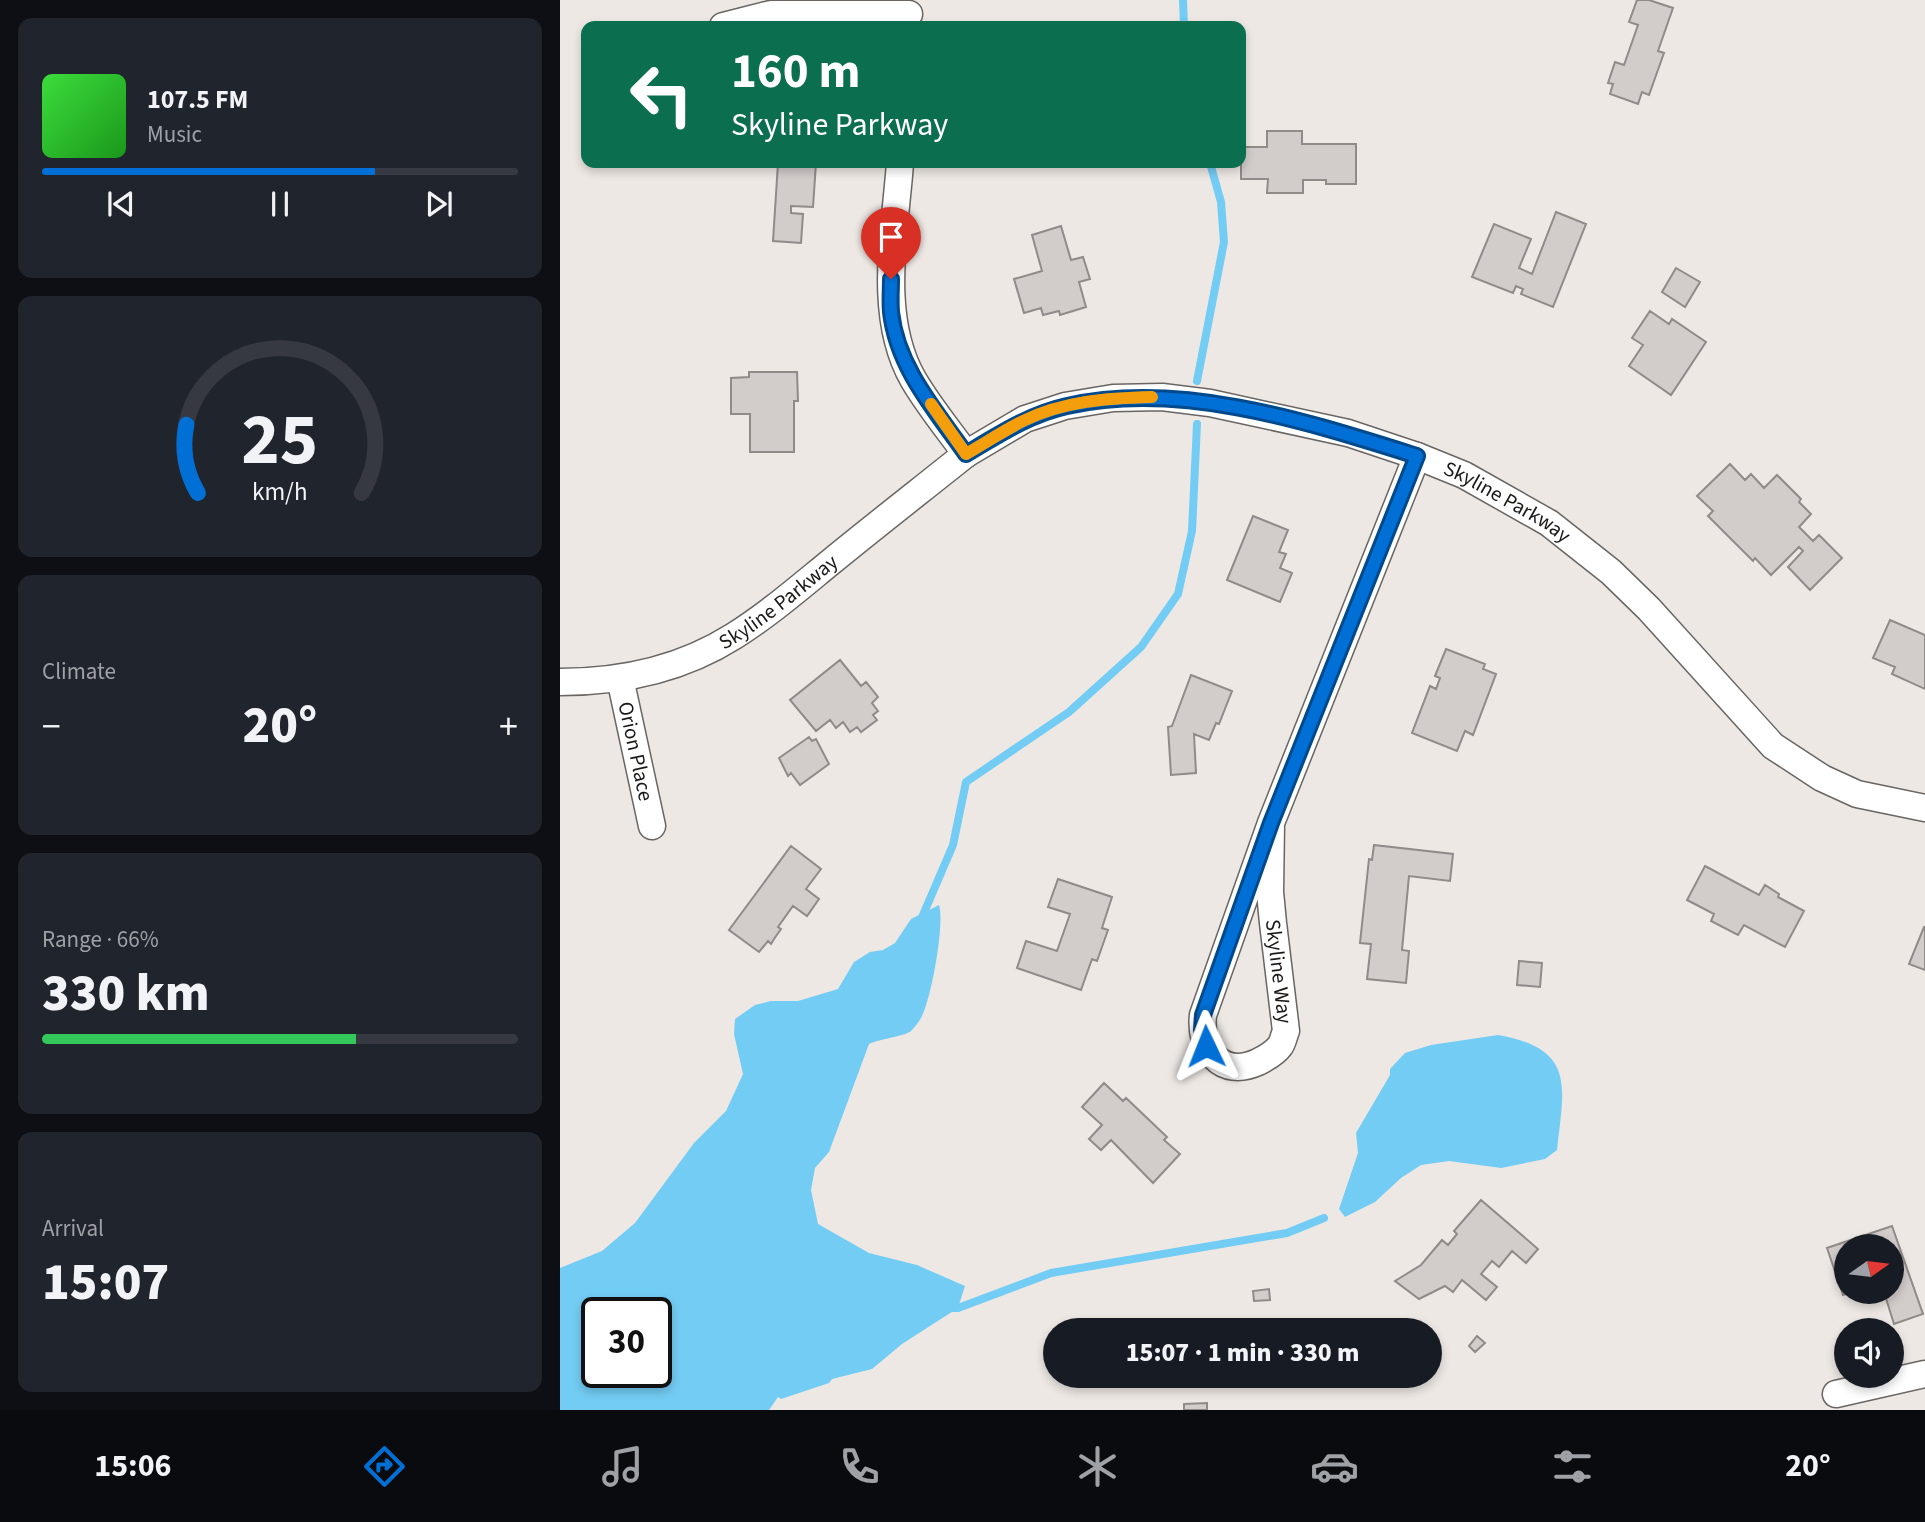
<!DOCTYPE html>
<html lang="en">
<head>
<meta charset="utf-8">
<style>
  :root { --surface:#171b24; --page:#20242c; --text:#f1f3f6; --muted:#9ea1a6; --line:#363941; --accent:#0070d7 }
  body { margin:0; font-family:"Source Sans 3",sans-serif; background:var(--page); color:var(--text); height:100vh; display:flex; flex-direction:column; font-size:26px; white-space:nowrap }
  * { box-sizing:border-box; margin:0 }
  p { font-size:23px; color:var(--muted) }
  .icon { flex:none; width:38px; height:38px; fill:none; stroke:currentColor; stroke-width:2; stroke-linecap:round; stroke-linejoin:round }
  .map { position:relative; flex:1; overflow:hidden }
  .sheet { display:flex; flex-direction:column; gap:18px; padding:18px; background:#0d0f14; width:560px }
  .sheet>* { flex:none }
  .banner { position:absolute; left:21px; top:21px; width:665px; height:147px; border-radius:14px; box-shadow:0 4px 10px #0003; background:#0b6e4f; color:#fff; overflow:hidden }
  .needle { width:46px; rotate:76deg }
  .buttons { position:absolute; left:1274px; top:1234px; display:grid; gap:14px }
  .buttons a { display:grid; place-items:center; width:70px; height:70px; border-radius:50%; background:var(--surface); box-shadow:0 4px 10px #0003; font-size:35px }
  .speed { position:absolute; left:21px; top:1297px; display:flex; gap:14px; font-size:35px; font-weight:700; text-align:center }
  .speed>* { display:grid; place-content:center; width:91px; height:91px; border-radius:50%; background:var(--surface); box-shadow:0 4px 10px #0003; line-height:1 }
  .speed .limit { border:4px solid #111; border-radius:10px; background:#fff; color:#111 }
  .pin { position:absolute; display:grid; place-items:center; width:60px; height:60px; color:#fff; margin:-72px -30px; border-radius:50% 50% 50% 0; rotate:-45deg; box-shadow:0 0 7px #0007 }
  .pin .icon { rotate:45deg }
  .me { position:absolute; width:77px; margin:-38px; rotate:358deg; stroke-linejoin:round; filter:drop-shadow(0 0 5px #0008) }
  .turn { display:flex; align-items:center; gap:24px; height:147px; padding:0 35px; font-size:32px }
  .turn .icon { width:91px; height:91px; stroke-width:2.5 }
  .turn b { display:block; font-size:49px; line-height:60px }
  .big { font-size:52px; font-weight:800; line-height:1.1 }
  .sheet .tile { flex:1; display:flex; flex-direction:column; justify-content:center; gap:10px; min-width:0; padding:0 24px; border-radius:14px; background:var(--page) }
  .sheet .dial { align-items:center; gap:0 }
  .dial svg { height:182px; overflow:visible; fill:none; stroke:var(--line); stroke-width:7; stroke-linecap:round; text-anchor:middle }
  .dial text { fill:var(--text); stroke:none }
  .song { display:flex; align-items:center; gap:21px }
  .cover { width:84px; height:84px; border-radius:10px; background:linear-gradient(135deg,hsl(120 70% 55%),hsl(120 70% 35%)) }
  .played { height:7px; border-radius:4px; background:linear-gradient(90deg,var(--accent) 70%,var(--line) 70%) }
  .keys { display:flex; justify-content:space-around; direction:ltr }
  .heat { display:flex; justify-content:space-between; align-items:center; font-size:38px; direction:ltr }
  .charge { height:10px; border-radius:5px; background:linear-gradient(90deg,#34c759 66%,var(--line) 0) }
  .trip { position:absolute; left:483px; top:1318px; width:399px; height:70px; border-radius:35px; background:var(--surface); box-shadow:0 4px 10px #0003; font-weight:800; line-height:70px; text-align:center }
  .menu { display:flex; height:112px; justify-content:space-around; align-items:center; background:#090b0e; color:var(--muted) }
  .menu .icon { width:49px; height:49px }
  .menu .active { color:var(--accent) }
  .menu b { font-size:32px; color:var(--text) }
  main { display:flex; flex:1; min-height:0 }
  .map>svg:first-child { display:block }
</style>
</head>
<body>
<main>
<section class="sheet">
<div class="tile">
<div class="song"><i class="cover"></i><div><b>107.5 FM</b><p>Music</p></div></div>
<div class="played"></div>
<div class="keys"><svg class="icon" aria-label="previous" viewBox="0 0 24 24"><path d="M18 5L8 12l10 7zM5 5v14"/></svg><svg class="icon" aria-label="pause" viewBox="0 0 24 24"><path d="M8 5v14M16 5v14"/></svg><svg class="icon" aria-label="next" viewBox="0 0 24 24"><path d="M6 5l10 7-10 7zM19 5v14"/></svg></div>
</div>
<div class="tile dial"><svg viewBox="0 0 100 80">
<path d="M14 69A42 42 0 1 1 86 69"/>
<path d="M14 69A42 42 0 0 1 9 39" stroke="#0070d7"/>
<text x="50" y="56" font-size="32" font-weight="700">25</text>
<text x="50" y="72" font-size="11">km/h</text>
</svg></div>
<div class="tile"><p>Climate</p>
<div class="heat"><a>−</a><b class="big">20°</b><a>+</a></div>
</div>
<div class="tile"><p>Range · 66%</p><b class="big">330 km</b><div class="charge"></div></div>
<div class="tile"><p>Arrival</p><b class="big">15:07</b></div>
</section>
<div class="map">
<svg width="1365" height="1410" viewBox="0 0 1365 1410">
  <rect width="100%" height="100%" fill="#ede8e4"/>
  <path fill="#73ccf4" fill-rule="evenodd" d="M379 905C385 924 371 1000 361 1018 359 1022 354 1028 351 1031 345 1036 320 1039 309 1044L269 1152 255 1168 251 1190 258 1224 309 1253 357 1265 405 1286 398 1308 342 1344 312 1369 272 1379 269 1383 221 1399 218 1397 209 1410H0V1268L42 1251 75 1223 134 1143 166 1111 183 1074 174 1034 175 1019 195 1005 211 1001H238L278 989 294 962 310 952 323 950 335 943 351 919ZM37 1312H96V1372H37Z
    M938 1035C1016 1049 1004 1086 997 1150L985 1159 941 1168 889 1161 861 1165 841 1178 815 1202 785 1217 779 1209 798 1153 796 1133 830 1075V1069L845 1053 871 1045Z"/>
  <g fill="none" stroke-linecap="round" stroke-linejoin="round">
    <path stroke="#73ccf4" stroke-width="8" d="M623 0 624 26
      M637 381 664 242 661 202 650 163
      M360 922 393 845 406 782 509 712 581 647 618 594 632 531 637 424
      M387 1308H398L491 1273 727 1233 764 1218"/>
  </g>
  <path fill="#d2cccb" stroke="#908a89" stroke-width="2" d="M1077 0H1089L1113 8 1098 51 1104 53 1089 95 1082 92 1078 104 1050 94 1053 84 1048 83 1055 62 1064 65 1078 25 1069 22Z
    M707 131H742V144H796V184H766V180H743V193H707L708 179H681V147H707Z
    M218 163H256L253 207 231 206V213L243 214 241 243 213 241Z
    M996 212 1026 224 993 307 961 294 963 289 956 286 953 293 912 277 934 224 971 239 959 268 972 274Z
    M501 226 511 260 523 257 530 279 519 282 526 307 500 315 499 311 483 315 481 308 464 313 454 279 482 271 472 235Z
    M1116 268 1140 282 1125 307 1102 292Z
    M1090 311 1109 324 1112 319 1146 342 1111 395 1069 366 1083 345 1072 338Z
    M189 372H237L238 401H234V452H190V414H171V378L189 377Z
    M1170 464 1185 480 1191 474 1204 488 1217 475 1241 499 1239 502 1251 514 1239 527 1253 541 1259 535 1282 558 1250 590 1228 567 1243 551 1239 547 1211 575 1195 558 1193 561 1148 516 1153 511 1137 496Z
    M693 516 728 530 719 552 726 554 720 568 732 573 720 602 667 580Z
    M1330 620 1365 635V689L1332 674 1335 667 1313 658Z
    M886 649 925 664 923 669 936 674 913 735 905 731 897 751 852 733 870 686 876 689 880 678 875 676Z
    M280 660 301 686 306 682 318 697 312 703 318 711 313 715 317 720 301 732 297 727 290 732 283 722 276 728 270 720 256 731 230 700Z
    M631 675 672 691 659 724 656 723 649 740 634 734 636 773 611 775 608 727 612 726Z
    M249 737 252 741 256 739 269 764 240 785 231 773 228 776 219 758Z
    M814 845 893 854 890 881 849 876 842 950 849 951 846 983 807 979 811 944 800 943 809 859 812 860Z
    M231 846 261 869 246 889 259 899 247 916 233 906 218 927 221 929 214 939 211 944 208 941 199 952 169 930Z
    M1145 866 1199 895 1205 885 1219 894 1218 897 1244 911 1225 947 1184 925 1178 935 1151 921 1154 914 1127 900Z
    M498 879 552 897 542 928 548 930 537 961 532 959 521 990 457 968 466 941 497 951 510 914 488 907Z
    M1364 927H1365V970L1349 964Z
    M959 961 982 963 980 987 957 985Z
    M544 1083 563 1101 566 1098 607 1137 604 1140 620 1154 593 1183 551 1140 541 1150 529 1139 542 1125 522 1107Z
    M921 1200 978 1249 966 1263 952 1251 939 1267 932 1261 921 1274 937 1287 926 1300 902 1280 893 1292 885 1286 859 1299 835 1281 861 1265 882 1240 888 1245 897 1234 894 1231Z
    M1332 1226 1363 1314 1334 1324 1324 1292H1332V1246H1286V1292H1292L1283 1295 1267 1248Z
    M709 1289 710 1300 694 1301 693 1291Z
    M917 1336 925 1343 915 1352 909 1346Z
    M647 1403V1410H624V1404Z"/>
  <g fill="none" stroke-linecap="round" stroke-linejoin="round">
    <g stroke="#696562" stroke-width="29">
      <g id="minor">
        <path d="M163 26 211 14H349"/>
        <path id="s1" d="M406 454 465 419 505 406 553 398 602 397 650 403 788 433 857 456 904 475 989 523 1051 572 1089 609 1213 746 1262 778 1297 794 1365 808"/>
        <path id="s2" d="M60 678 92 826"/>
        <path id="s3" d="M0 682C60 682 122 669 174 636 209 614 240 587 272 561 316 525 361 490 406 454 388 429 368 405 353 379 317 316 335 232 340 163"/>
        <path id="s4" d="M711 823 710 892 713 923 726 1031C724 1035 723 1042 720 1046 715 1053 706 1058 698 1062 661 1079 639 1049 643 1015L711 823 857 456"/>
        <path d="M1276 1394 1365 1374"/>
      </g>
    </g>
    <use href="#minor" stroke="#fff" stroke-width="26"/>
  </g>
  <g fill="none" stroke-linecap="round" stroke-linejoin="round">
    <g stroke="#00498c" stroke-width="18">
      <path id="route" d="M331 279C331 290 330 301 331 312 337 367 375 410 406 454 438 435 470 414 507 406 621 380 748 422 857 456L711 823 643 1015 642 1030 646 1046"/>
    </g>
    <use href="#route" stroke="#0070d7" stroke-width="12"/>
    <path stroke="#f59e0b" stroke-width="12" d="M371 404 406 454C425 443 443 431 463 421 503 401 549 398 592 397"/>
  </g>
  <g text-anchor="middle" stroke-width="5" stroke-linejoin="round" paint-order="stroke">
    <g font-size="21" fill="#1a1917" stroke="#fff">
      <text dy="7" stroke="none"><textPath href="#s1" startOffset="572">Skyline Parkway</textPath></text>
      <text dy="7" stroke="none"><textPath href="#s3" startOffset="238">Skyline Parkway</textPath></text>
      <text dy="7" stroke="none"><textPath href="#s2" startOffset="75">Orion Place</textPath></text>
      <text dy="7" stroke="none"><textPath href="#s4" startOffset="149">Skyline Way</textPath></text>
    </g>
  </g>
</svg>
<div class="buttons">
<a><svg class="needle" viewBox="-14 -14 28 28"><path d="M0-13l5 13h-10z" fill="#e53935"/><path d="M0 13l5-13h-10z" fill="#9ea1a6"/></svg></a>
<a><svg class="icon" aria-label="sound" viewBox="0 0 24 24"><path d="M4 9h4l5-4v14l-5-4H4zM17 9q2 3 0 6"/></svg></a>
</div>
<div class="speed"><div class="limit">30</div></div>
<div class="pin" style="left:331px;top:279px;background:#d93025"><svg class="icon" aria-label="arrive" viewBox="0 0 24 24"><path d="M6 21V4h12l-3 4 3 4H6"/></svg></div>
<svg class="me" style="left:646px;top:1046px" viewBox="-20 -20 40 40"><path d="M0-17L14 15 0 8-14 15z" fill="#0070d7" stroke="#fff" stroke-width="4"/></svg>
<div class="trip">15:07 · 1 min · 330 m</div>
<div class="banner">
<div class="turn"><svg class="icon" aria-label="left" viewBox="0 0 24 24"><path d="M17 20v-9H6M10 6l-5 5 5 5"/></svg><div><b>160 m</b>Skyline Parkway</div></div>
</div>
</div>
</main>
<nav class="menu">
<b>15:06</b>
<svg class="icon active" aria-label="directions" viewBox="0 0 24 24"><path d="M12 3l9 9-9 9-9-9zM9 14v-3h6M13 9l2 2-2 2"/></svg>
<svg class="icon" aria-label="music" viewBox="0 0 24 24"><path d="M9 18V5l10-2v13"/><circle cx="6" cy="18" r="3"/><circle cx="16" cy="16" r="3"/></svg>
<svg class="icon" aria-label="phone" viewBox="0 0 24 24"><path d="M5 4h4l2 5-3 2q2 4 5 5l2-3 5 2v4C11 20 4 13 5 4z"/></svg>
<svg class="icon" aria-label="climate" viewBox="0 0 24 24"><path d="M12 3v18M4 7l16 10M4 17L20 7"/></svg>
<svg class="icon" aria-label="car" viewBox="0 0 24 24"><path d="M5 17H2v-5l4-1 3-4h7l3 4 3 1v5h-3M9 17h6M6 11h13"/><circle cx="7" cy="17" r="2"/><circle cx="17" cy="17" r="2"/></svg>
<svg class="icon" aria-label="filters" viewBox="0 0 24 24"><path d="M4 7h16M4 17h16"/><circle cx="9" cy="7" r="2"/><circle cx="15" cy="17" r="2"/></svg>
<b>20°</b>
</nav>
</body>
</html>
